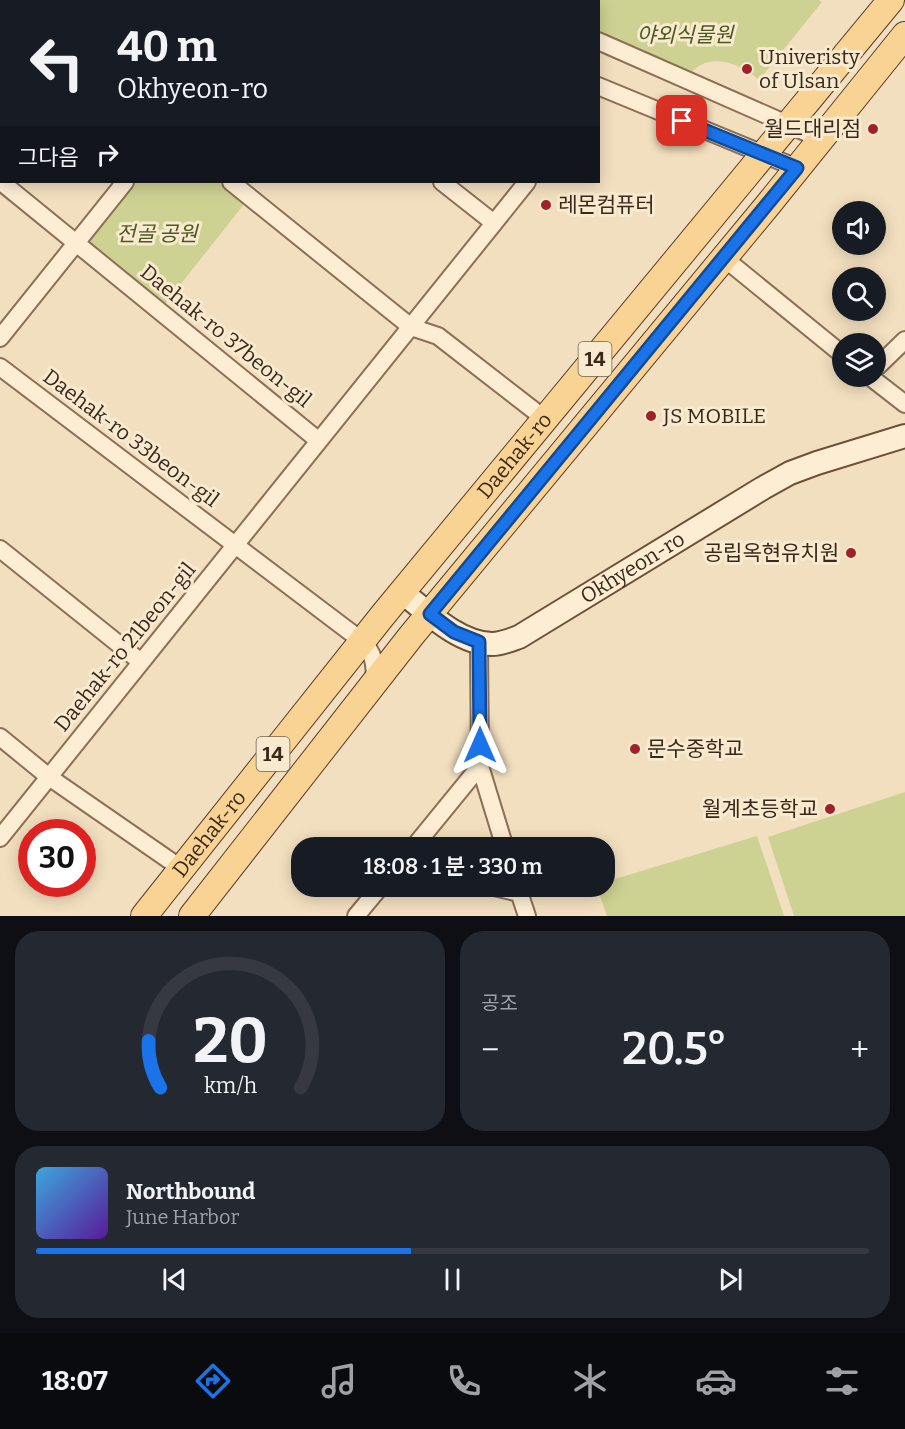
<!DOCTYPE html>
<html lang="ko">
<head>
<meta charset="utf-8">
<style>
  :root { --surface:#171b24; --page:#242831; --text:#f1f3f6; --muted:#9ea1a6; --line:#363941; --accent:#1a73e8 }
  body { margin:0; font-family:Bitter,"Noto Sans KR",serif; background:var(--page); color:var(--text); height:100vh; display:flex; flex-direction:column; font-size:22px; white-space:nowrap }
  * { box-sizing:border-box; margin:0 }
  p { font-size:20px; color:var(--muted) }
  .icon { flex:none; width:33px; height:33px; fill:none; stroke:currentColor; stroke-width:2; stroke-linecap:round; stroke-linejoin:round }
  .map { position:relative; height:916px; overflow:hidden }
  .details { display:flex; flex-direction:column; gap:15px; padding:15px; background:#0d0f14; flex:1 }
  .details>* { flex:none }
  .hud { position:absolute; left:0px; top:0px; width:600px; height:183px; box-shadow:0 3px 15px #0003; background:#171b24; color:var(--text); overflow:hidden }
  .buttons { position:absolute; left:832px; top:201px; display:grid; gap:12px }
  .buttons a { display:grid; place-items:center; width:54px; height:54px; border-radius:50%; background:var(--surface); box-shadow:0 3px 15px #0003; font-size:30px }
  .speed { position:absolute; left:18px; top:819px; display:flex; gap:12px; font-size:30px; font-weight:700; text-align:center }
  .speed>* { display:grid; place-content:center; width:78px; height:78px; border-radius:50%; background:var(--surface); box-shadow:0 3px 15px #0003; line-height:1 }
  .speed .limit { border:9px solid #d22; background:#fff; color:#111 }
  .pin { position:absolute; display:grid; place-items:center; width:51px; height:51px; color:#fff; margin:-26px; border-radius:12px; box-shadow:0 3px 9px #0006 }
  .me { position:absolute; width:66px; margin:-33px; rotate:0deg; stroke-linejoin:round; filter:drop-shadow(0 0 4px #0008) }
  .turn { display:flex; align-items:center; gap:21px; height:126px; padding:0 18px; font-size:27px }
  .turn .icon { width:78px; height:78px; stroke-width:2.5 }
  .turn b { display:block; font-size:42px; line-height:51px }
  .then { display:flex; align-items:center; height:57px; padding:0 18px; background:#0003; gap:12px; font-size:22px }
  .big { font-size:45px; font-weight:600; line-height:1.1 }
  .details .tile { flex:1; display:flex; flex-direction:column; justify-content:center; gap:9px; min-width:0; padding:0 21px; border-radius:24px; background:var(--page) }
  .details .dial { align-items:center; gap:0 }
  .dial svg { height:156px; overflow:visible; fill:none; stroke:var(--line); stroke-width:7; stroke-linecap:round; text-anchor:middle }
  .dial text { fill:var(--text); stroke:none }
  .song { display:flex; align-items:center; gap:18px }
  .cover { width:72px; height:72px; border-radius:9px; background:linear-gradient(135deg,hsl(200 70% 55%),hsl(270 70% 35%)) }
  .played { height:6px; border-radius:3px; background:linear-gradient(90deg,var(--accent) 45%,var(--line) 45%) }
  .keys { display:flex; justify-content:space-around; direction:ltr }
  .heat { display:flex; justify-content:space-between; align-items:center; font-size:33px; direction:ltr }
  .details .tiles { flex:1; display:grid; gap:15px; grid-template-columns:1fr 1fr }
  .tile:last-child { grid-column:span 2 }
  .trip { position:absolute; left:291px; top:837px; width:324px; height:60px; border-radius:24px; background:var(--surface); box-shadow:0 3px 15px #0003; font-weight:600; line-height:60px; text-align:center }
  .tabs { display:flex; height:96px; justify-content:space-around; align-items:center; background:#090b0e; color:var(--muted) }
  .tabs .icon { width:42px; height:42px }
  .tabs .selected { color:var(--accent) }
  .tabs b { font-size:27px; color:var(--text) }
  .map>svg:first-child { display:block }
</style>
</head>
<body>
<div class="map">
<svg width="905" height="916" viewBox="0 0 905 916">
  <rect width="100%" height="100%" fill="#f2dfbf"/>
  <path fill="#cdd192" d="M518 0H819L822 2 759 80C745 68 725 57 705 63 699 65 694 70 689 74L599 35 598 2H522Z
    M135 182H219L245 203 165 304 86 242Z
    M905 792V916H794L768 837Z
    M757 836 784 916H607L597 887 604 886 605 882Z"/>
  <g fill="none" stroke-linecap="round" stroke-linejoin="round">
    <g stroke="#8c6f56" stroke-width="20">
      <path id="minor" d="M7 0 9 2
        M405 0 408 2
        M504 0 508 2
        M269 2 270 0
        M598 41 821 139
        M598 86 797 168
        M0 181 319 441
        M231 182 411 327 438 336 545 419
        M442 182 494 223
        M724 258 843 355
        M0 338 125 182
        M0 367 362 641C374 653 377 667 373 683
        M876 368 905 340
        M869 376 905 404
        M0 549 141 662
        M479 642 480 766 505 848
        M0 737 49 777 182 869
        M0 838 527 182
        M413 848 480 766
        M490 886 519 893
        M517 886 527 916
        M356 916 381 886"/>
    </g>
    <g stroke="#6e5039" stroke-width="26">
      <g id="secondary">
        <path id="s1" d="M402 592C426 611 459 644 492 644 501 644 510 640 519 637L763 488 790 473 817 463 905 436"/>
      </g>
    </g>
    <g stroke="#593d2a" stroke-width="28">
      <g id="primary">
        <path id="s2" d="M144 916 383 615 891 0"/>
        <path d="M192 916 411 636 767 206 905 35"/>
      </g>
    </g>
    <use href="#minor" stroke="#fcedd3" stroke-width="16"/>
    <use href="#secondary" stroke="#fcedd3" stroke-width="22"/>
    <use href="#primary" stroke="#f9d393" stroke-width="26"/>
  </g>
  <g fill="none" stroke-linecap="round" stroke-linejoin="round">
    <g stroke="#114b97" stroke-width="15">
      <path id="route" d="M480 745 479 642 454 632 430 614 797 168 682 121"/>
    </g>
    <use href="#route" stroke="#1a73e8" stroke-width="10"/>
  </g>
  <g fill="#a12029" stroke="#f8eacf" stroke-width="2">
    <circle cx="747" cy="69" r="6"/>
    <circle cx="873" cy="129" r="6"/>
    <circle cx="546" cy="205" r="6"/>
    <circle cx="651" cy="416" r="6"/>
    <circle cx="851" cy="553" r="6"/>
    <circle cx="635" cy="749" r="6"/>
    <circle cx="830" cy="809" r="6"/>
  </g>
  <g text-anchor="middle" stroke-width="6" stroke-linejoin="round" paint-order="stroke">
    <g fill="#f8eacf" stroke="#736251" stroke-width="1.5">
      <rect x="578.5" y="342" width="33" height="34" rx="4.5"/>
      <rect x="256.5" y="737" width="33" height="34" rx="4.5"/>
    </g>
    <g font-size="20" font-weight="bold" fill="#3a281b">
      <text x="595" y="366">14</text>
      <text x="273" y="761">14</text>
    </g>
    <g font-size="21" font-style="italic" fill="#4e5820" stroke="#f8eacf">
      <text x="685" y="42">야외식물원</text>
      <text x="157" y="241">전골 공원</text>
    </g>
    <g font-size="21" fill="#3a281b" stroke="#f8eacf" text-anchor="start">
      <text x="759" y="64">Univeristy<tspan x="759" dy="24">of Ulsan</tspan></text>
      <text x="861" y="136" text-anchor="end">월드대리점</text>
      <text x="558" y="212">레몬컴퓨터</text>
      <text x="663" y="423">JS MOBILE</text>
      <text x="839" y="560" text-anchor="end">공립옥현유치원</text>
      <text x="647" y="756">문수중학교</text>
      <text x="818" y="816" text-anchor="end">월계초등학교</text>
    </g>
    <g font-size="21" fill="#3a281b" stroke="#f8eacf">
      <text transform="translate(226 336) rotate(39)" y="7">Daehak-ro 37beon-gil</text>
      <text transform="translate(131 438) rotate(37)" y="7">Daehak-ro 33beon-gil</text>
      <text dy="7" stroke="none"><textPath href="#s2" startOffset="591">Daehak-ro</textPath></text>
      <text dy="7" stroke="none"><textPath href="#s1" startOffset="267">Okhyeon-ro</textPath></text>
      <text transform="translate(125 647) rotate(-51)" y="7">Daehak-ro 21beon-gil</text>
      <text dy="7" stroke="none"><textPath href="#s2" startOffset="105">Daehak-ro</textPath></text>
    </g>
  </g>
</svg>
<div class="buttons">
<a><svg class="icon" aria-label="sound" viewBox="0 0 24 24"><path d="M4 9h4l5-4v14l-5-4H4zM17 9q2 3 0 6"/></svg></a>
<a><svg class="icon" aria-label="search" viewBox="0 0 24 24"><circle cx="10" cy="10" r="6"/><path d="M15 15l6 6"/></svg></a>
<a><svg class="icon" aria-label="layers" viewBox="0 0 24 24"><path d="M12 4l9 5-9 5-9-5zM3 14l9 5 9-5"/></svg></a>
</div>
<div class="speed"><div class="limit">30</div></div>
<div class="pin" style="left:682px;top:121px;background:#d93025"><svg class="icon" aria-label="arrive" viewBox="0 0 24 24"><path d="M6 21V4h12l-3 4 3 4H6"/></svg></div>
<svg class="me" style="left:480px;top:745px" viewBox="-20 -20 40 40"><path d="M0-17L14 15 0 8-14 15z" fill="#1a73e8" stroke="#fff" stroke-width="4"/></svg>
<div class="trip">18:08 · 1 분 · 330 m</div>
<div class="hud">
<div class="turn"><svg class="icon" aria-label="left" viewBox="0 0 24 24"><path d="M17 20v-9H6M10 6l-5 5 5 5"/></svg><div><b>40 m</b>Okhyeon-ro</div></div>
<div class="then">그다음<svg class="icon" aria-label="right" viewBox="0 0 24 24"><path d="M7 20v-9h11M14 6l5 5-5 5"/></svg></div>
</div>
</div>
<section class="details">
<div class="tiles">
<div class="tile dial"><svg viewBox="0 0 100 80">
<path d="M14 69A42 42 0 1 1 86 69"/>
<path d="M14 69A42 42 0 0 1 8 45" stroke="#1a73e8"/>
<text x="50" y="56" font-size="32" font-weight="700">20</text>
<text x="50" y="72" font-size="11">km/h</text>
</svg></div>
<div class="tile"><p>공조</p>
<div class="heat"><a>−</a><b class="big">20.5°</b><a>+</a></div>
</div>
<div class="tile">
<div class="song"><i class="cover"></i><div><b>Northbound</b><p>June Harbor</p></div></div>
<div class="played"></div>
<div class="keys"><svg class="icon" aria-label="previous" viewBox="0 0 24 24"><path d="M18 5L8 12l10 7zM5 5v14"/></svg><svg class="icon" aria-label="pause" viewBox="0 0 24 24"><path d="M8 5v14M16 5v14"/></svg><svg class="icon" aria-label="next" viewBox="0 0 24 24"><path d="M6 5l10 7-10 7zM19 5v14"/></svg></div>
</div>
</div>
</section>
<nav class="tabs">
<b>18:07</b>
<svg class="icon selected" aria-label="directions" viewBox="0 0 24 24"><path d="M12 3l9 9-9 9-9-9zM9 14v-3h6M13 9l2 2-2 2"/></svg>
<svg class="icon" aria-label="music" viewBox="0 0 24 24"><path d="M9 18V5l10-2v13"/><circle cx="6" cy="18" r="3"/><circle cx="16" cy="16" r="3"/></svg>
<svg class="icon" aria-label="phone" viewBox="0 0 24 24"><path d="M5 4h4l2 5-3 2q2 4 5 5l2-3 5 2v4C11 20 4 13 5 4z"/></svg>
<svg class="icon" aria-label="climate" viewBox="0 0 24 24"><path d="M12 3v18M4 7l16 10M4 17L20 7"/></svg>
<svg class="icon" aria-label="car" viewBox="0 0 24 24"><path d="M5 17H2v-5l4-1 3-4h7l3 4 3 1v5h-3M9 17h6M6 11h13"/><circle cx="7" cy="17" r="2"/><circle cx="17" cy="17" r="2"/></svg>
<svg class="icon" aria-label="filters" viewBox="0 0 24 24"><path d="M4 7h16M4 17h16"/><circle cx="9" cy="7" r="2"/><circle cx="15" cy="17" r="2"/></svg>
</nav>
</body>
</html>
